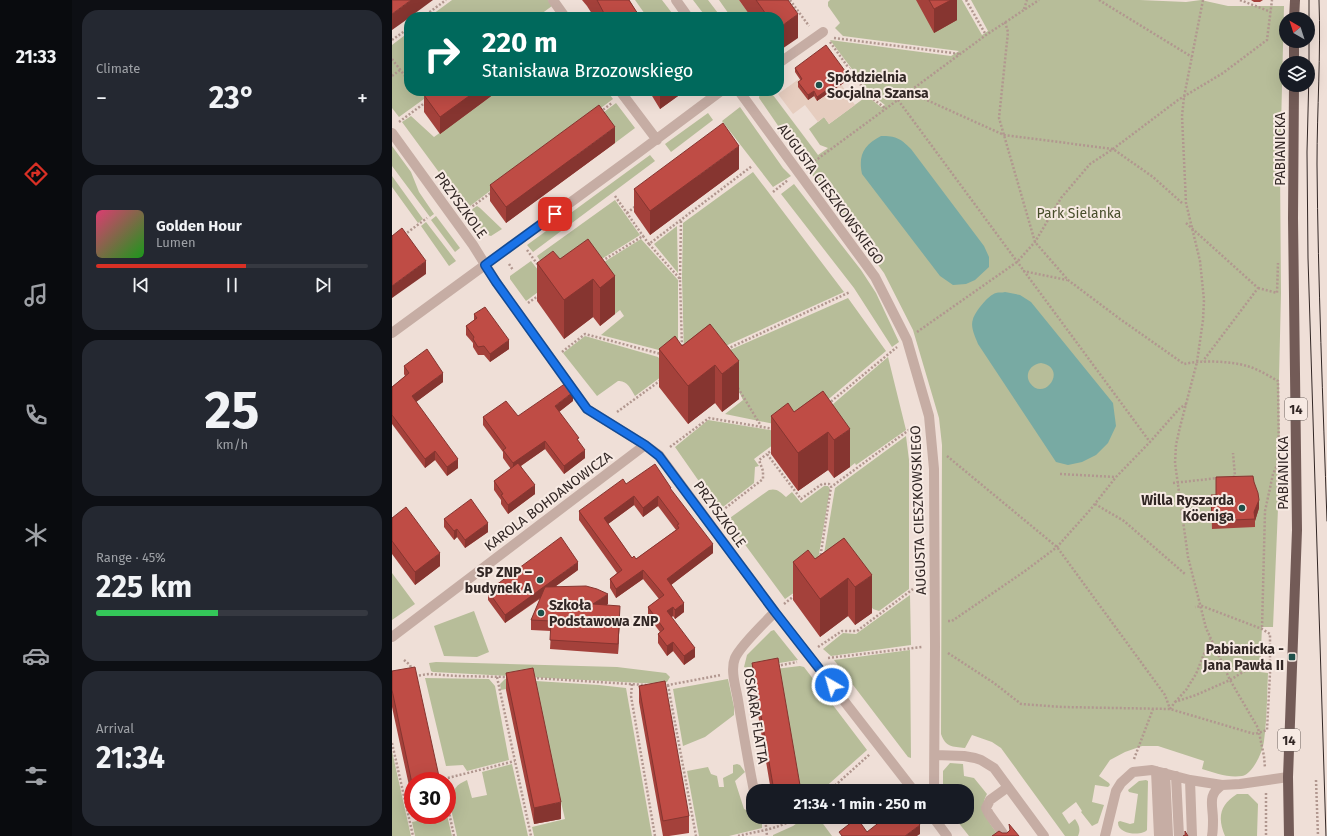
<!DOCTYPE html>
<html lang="en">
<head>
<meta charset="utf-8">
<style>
  :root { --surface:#171b24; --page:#242831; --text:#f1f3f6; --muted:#9ea1a6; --line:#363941; --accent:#d93025 }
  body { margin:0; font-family:"Fira Sans",sans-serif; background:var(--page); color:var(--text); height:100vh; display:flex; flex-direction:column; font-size:15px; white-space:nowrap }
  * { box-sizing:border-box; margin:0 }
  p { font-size:13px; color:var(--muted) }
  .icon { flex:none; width:22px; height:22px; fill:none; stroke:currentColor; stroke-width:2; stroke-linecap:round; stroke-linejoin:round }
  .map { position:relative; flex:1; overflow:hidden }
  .side { display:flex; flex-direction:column; gap:10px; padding:10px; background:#0d0f14; width:320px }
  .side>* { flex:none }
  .guide { position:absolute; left:12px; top:12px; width:380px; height:84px; border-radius:16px; box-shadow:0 4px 16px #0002; background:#00695c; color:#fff; overflow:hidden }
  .needle { width:26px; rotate:321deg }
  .fabs { position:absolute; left:887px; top:12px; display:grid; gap:8px }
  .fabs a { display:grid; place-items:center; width:36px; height:36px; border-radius:50%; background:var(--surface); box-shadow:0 4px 16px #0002; font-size:20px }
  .speed { position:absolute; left:12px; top:772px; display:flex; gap:8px; font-size:20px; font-weight:700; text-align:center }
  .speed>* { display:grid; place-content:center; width:52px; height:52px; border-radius:50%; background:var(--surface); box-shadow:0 4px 16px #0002; line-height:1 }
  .speed .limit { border:6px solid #d22; background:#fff; color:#111 }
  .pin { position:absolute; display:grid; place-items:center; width:34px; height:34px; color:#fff; margin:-17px; border-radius:8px; box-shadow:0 2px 6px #0006 }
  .me { position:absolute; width:44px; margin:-22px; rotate:322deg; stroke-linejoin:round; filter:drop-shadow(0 0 3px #0008) }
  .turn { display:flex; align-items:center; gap:14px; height:84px; padding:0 12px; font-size:18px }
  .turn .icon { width:52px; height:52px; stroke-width:2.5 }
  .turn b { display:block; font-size:28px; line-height:34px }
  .big { font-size:30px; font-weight:700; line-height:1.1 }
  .side .tile { flex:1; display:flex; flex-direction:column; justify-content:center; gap:6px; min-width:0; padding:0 14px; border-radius:16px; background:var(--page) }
  .side .dial { align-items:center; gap:0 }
  .dial b { font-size:52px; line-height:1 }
  .song { display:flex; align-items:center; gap:12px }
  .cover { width:48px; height:48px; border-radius:6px; background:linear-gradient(135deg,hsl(340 70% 55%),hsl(120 70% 35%)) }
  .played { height:4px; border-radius:2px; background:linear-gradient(90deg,var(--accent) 55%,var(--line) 55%) }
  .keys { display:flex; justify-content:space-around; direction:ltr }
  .heat { display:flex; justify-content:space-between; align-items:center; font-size:22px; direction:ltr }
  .charge { height:6px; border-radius:3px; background:linear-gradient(90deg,#34c759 45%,var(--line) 0) }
  .trip { position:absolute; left:354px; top:784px; width:228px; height:40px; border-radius:16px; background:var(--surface); box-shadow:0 4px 16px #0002; font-weight:700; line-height:40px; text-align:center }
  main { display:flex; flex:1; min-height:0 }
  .menu { display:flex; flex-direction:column; width:72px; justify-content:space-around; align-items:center; background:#090b0e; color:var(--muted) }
  .menu .icon { width:28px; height:28px }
  .menu .on { color:var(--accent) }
  .menu b { font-size:18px; color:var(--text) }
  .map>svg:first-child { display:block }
</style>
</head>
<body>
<main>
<nav class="menu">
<b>21:33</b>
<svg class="icon on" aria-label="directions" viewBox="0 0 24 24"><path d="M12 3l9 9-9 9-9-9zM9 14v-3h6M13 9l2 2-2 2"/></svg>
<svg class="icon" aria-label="music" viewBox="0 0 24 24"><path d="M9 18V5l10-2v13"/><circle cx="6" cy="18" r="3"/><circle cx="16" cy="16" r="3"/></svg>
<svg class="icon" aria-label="phone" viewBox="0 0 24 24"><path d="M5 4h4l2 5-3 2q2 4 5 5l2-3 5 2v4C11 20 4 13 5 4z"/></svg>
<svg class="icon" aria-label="climate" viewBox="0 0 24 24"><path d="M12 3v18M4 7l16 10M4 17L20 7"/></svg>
<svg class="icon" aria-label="car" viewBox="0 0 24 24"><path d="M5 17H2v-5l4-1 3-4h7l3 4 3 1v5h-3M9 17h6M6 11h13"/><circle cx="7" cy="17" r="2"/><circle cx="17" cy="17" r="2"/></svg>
<svg class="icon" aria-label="filters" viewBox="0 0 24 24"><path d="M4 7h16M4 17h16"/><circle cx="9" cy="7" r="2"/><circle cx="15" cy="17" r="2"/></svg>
</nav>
<section class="side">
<div class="tile"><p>Climate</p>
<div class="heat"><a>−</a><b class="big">23°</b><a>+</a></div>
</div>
<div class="tile">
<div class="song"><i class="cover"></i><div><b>Golden Hour</b><p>Lumen</p></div></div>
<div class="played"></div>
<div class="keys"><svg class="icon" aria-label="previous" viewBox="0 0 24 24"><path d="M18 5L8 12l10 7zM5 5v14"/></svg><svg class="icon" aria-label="pause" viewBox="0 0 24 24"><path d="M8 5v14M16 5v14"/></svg><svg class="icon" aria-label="next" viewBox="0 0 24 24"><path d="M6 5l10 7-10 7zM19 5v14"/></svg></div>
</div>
<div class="tile dial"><b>25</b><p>km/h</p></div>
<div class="tile"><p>Range · 45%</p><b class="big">225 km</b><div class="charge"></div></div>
<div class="tile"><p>Arrival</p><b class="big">21:34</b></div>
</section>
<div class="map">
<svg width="935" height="836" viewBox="0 0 935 836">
  <rect width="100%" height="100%" fill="#efdfd7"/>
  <path fill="#b7bd99" d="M60 0H156L160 6 145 17H37Z
    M243 0H270L283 17H255Z
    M301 0H316L329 17H314Z
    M327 0H347L359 17H339Z
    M438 0H570L590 35 596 31 579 0H748L794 2 809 0 836 6H892L888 167 889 293 887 379 888 461 881 627H870L868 672 876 673C875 696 875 719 872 741 871 751 861 774 850 776 836 778 823 773 810 769L812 761 766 746H750L733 752 718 760 707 776 717 783 718 785 716 787 703 785 700 802 712 805 706 823 700 826 689 812 690 811 684 802 670 813 677 824 683 819C687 825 689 829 686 836H673L609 748 600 742 580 735 573 748C560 746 554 748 549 734L550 445 547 418 521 330 492 273 413 165 367 98 368 91H378L426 155 436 148 428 145 417 129 432 117 437 124 475 96 489 107 493 105 478 93 438 40 559 56 567 51 451 36 443 28 448 23 436 6V2Z
    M17 32V91H43L7 117 0 108V45Z
    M106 91H215L221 99 74 209 10 122 19 116 42 137Z
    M224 103 243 128 223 143 207 121 192 127Z
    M348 107 391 168 399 176 381 187 330 121Z
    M316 113 321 120 279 152 273 144Z
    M0 146 19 172 27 192 42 214 38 217 0 166Z
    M258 155 263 161 141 252 135 245Z
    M361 172 452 292 307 358 292 356 290 277 291 223Z
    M0 176 31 219 26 223 0 187Z
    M402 184 469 270 484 293 507 342 500 347 462 288 389 194Z
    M223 200 248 235 173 282H162L145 256Z
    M85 206 88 208 110 229 99 236 93 234 76 212Z
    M44 216 68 248 63 252 39 220Z
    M34 222 64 261 57 266 29 226Z
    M285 226V227L286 273 262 244Z
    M249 239 286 280V355L209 335 232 316 228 310 223 314 175 285Z
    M139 261 157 284 134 301 118 279V276Z
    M456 298 494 351 402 428 333 414 351 400 329 354Z
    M193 336 266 357 277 371 243 396C239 389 235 380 226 381L205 396 171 353Z
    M496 357 514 430 464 465 463 463 458 467 406 434Z
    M316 420 390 432 393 436 362 459 367 466 363 467 362 483 327 510 283 447Z
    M514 436 517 460V589L487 611 481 609 453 571 428 578 443 488Z
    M432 486H436L438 489 423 578 393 599 335 520 377 490C385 488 388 492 394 497L400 492 409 503Z
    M0 573 23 604 0 620Z
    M518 595 519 645 439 656 431 649 451 633 464 634Z
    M82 611 97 652 85 657 52 656 42 626Z
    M382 630 406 660 355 668 352 667 355 655 379 631Z
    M518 650 519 758 516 757 442 660Z
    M44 662 225 667 274 673 278 677 275 682 269 684 41 672 39 671 37 663Z
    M408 666 412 667 475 750 429 791H406L383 669Z
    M33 678 97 679 103 686 117 760 75 771 71 765 54 766Z
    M113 679 207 685 234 688 260 836H142L140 827 173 819 141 684 109 690 108 684Z
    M336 679 342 707V715L313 737 291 746 281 689Z
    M0 751 19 836H0Z
    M558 763 571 764 572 776 582 778 595 794C586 809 597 822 606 835L604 836H577L562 817H575V791H551V771Z
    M120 764 136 836H65L59 809 61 806C60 792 61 786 75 780L80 798 95 795 90 772Z
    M345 764 348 765 353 772 343 781 352 809 361 813V817H370V828L337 836H307L295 771 316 767 319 774 325 776 327 787H332L331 778 341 773V765Z
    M754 780 756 781 755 830C751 836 725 835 726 822L728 821 738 824 742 823 746 794 737 792 736 790 747 781Z
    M845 794H856L866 804 865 836H833C825 817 828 805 845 794Z
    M55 815 60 836H23L20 822Z
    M413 817H426L440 836H381V835L401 826Z"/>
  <path fill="#e6cdbf" d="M407 79 411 83 416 100 422 96 426 101 449 84 463 105 437 124 432 117 426 122 413 105 401 114 386 94Z"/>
  <path fill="#78aaa3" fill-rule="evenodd" d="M489 136C504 136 508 138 519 149L592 246 597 257V267L583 280 574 284 561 285 548 276 470 174C466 155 472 145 489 136Z
    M613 292 628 295 639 302 721 403 724 426 716 443 704 455 690 462 676 465 664 462 586 344C583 336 578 327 581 319 583 312 596 295 604 293 607 292 610 293 613 292ZM649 363C677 368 652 403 638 383 632 374 639 364 649 363Z"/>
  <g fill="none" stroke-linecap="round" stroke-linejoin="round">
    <path stroke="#b1978f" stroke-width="2.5" stroke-dasharray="2 2" stroke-linecap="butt" d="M398 0 417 26
      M574 0 594 35
      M707 0 800 57
      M811 0 792 97 790 116 794 203 808 261 812 300 811 320 805 362 788 427 784 445 783 463 796 557 814 628 838 680 866 728 872 756 873 768
      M848 0 879 12
      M632 9 635 0
      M31 17 54 0
      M150 17 154 14
      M613 22 616 32 607 118 643 242 676 280 728 319 792 364C809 360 838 361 855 366 866 369 877 376 886 381L887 461 881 474 873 511 870 629
      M442 38 568 54
      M0 40 17 28
      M438 42 476 95 494 109
      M0 59 13 76
      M0 76 8 70
      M517 92 612 135 721 149 761 177 790 203
      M506 100 758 442
      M208 112 220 103
      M7 122 34 102
      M416 166 594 35 647 0
      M381 192 396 180
      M223 196 251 236
      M74 211 100 192
      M235 213 244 206
      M794 223 866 288 811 361
      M12 235 35 218
      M257 244 288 279 290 348
      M135 250 146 265
      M210 261 251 236 257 244 360 166
      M117 264 121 270
      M631 271 675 280
      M288 279 289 220
      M866 288 885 293 886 263
      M136 303 146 296
      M525 332 625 262 643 242 669 198 698 164 721 149 786 100 831 73 875 40 880 0
      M335 349 458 292
      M170 352 193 334 269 354
      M346 388 369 426
      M436 404 505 347
      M225 412 269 380
      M278 447 317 418 382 429
      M381 449 375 454 409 499 430 484H437L439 487
      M555 456 665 547 773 695 778 709
      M668 474 724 477
      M841 477 843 476 841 453
      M781 483 826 478
      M703 504 732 521 793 574
      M327 513 371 479V471L367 460 375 454
      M428 559 439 487 525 424
      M392 604 402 596
      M556 621H560L633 571 665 547 698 510 724 477 758 442 787 409 794 404
      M426 647 450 631H465L521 589
      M556 653 602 683 629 704 670 707 778 709 859 733 863 734 875 730 878 673V634L870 629 810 606 803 607
      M436 658 530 647
      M12 660 18 665 20 670
      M385 666 405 662
      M23 676 37 674 65 676 116 677
      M105 677 139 836
      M141 678 254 685
      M240 684 239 696 263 836
      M276 685 304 836
      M271 686 329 675
      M783 702 794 690 804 674 818 639
      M778 709 783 702 804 695 838 680 856 669 868 667 878 668
      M0 743 21 836
      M742 759 761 709
      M52 779 123 761
      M924 780 926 836
      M437 791 478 754
      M874 793V836
      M58 803 56 808 62 836
      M373 817 375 836
      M346 836C366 831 388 829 405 817"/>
    <path stroke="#c6ada4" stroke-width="10" d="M161 0 173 17
      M284 0 296 17
      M387 63 431 32
      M228 91 265 140
      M347 91 483 277 515 340 537 416 542 469 543 646 542 791
      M0 133 81 245 104 282 195 409 253 445 267 455 383 612 522 791
      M0 333 246 153 329 91
      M0 637 253 445
      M543 755 572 756 583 758 589 760 602 768 652 836
      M764 771 767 836
      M773 773 776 836
      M784 776 787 836
      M798 780 800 836
      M362 791C356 761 351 731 346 700 344 688 338 670 343 658 348 646 373 622 383 612
      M541 817 555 836
      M612 835 597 814 594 808 598 800 616 787
      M713 836 724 791 729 783 741 772 760 770 798 780 830 785 848 784 896 777
      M820 836C821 831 821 825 821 820 821 805 815 795 830 785"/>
    <path stroke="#735b57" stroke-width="10" d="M902 19 903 0
      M902 63V41
      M897 836 896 777 905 530 901 218 902 85"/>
    <path stroke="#322725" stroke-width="1" d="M917 0V72L915 152 916 258 934 836
      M927 0C929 55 925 109 925 164 926 283 931 402 935 521"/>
  </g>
  <path fill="#a4413b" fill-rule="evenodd" d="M190 0H237L244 11 249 17H202L195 6Z
    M347 0H396L406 38 387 17H359Z
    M524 0H565V20L542 33Z
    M859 0H871L868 2H862Z
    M403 68 456 80 425 101 422 96 416 100 406 87V82L409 81 403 72Z
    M106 91 48 134 32 112V95Z
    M257 91H293L268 109Z
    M223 143 114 223 98 201V185Z
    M347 169 258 235 242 212V189Z
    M168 259 223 276V314L208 326 201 317 172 339 145 301V263Z
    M82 314 117 349 98 362 92 355H86L81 347V343L74 335V326L82 320Z
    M318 324 347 399 330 412 323 403 296 424 267 387V349L290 346Z
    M12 366 51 382 24 402 66 468 55 476 43 460 33 468 0 424V387L13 376 12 374Z
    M431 391 458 467 442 478 436 470 406 491 379 454V416L402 412Z
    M181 401 167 412 187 442 193 458 172 474 153 449 129 466 143 494 116 514 109 504V500L102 490V481L119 469 111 458V452L91 425V417L126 416Z
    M862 482 867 508 863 521V527L820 529 819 495H824Z
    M234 484 279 490 321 553 279 585 292 612 283 619 281 616 279 617 303 657 292 665 281 651 275 656 266 643V634L268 632 256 616V607L267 599 251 579 224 598 218 588V579L225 573 187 520V511ZM242 505 251 517 266 506 284 530 244 559 240 558 216 524Z
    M0 518 48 566 23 585 0 554Z
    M52 519 96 532 73 548 65 537 62 540 52 527Z
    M452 538 480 613 463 625 456 616 428 637 401 600V562L423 559Z
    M186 570 164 586 216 604 214 605 228 616 226 654 158 649 159 631 139 630V620L149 598 113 623 96 600V591Z
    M360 663 409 791H379L360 679Z
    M0 671 21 781V804L0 707Z
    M114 673 169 819 142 824 114 690Z
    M247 686 297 816V833L277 836H271L247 702Z"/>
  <path fill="#863530" d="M19 0H41L18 17H17V18L0 30V14Z
    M559 0H565V20L542 33V9Z
    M406 14V38L387 51V28Z
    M456 75V80L425 101V97Z
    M84 91H106L48 134V117Z
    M268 91H293L268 109Z
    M422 91V96L416 100V95Z
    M223 127V143L114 223V207Z
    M347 146V169L258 235V211Z
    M34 261V274L0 298V286Z
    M223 276V314L208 326V288Z
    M201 279V317L172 339V300Z
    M117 340V349L98 362V354Z
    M347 361V399L330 412V374Z
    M323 365V403L296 424V386Z
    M51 373V382L20 405V396Z
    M181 392V401L163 415V406Z
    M458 429V467L442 478V440Z
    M436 432V470L406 491V453Z
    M153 441V449L121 471V463Z
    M193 450V458L172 474V466Z
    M43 451V460L33 468V459Z
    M66 459V468L55 476V467Z
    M143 485V494L116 514V505Z
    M242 496V505L212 527V518Z
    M266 496V506L251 517V508Z
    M867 500V508L863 521 862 512Z
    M96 523V532L73 548V540Z
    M65 529V537L62 540V531Z
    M321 544V553L275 588V579Z
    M48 553V566L23 585V572Z
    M186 562V570L113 623V615Z
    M251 570V579L224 598V589Z
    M480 575V613L463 625V587Z
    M456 578V616L428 637V599Z
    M216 594V604L201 614V604Z
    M292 603V612L283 619V610Z
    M228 606V616L226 654V644Z
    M281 607V616L275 621V611Z
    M281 642V651L275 656V646Z
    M303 648V657L292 665V656Z
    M169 802V819L142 824V808Z
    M25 815H52L25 821Z
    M528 825V834L525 836H513Z"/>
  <path fill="#bf4c45" stroke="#863530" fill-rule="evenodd" d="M0 0H19L0 14Z
    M205 0H237L244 11 249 17H214Z
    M364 0H396L406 14 387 28V17H376Z
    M537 0H559L542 9Z
    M434 45 456 75 425 97 422 91 416 95 406 82 410 79 403 68Z
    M38 91H84L48 117 32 95Z
    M207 105 223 127 114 207 98 185Z
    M331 123 347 146 258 211 242 189Z
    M10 228 34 261 0 286V236Z
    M196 239 223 276 208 288 201 279 172 300 145 263 161 251 168 259Z
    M93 307 117 340 98 354 92 346 86 347 81 339 82 337 74 326 85 318 82 314Z
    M318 324 347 361 330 374 323 365 296 386 267 349 283 336 290 346Z
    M35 349 51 373 20 396 66 459 55 467 43 451 33 459 0 415V387L17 373 12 366Z
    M174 383 181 392 163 406 187 438 185 439 193 450 172 466 153 441 121 463 111 450 114 448 91 417 114 401 126 416Z
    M431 391 458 429 442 440 436 432 406 453 379 416 396 403 402 412Z
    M126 463 143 485 116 505 109 495 111 494 102 481Z
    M263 464 279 488H278L321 544 275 579 292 603 283 610 281 607 275 611 303 648 292 656 281 642 275 646 266 634 272 629 256 607 272 595 251 570 224 589 218 579 230 570 187 511 231 479 234 484ZM242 496 251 508 266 496 287 524 285 525 287 528 244 559 242 556 240 558 212 518Z
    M861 476 862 482 866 493 867 500 862 512 863 519 820 521 819 495H824V477Z
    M79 499 96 523 73 540 65 529 62 531 52 519Z
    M14 507 48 553 23 572 0 541V518Z
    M169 537 186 562 113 615 96 591Z
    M452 538 480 575 463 587 456 578 428 599 401 562 416 550 423 559Z
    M194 586 205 589 216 594 201 604 228 606 226 644 158 640 159 621 139 620 153 587Z
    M386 658 409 791H382L360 663Z
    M23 667 48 781H21V788L0 690V671Z
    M141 668 169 802 142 808 114 673Z
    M273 681 297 816 271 821 247 686Z
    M494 817H522L528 825 513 836H450L447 832 465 818 475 832Z
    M617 824 627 836H600L607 831 610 833H615L618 830Z
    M793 831 796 836H791L793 835Z"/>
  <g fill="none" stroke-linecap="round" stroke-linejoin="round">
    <g stroke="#114b97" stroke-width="10">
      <path id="route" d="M163 214 93 265 104 282 195 409 253 445 267 456 383 612 440 685"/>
    </g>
    <use href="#route" stroke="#1a73e8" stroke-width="7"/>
  </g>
  <g fill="#1e504a" stroke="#f7eae3" stroke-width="1.5">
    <circle cx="427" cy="85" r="4"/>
    <circle cx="850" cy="508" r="4"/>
    <circle cx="148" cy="580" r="4"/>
    <circle cx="149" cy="613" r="4"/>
    <rect x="896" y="653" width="8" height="8" rx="2"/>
  </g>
  <g text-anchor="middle" stroke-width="4" stroke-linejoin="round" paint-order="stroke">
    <g fill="#f7eae3" stroke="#6d625e" stroke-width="1">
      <rect x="893" y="398" width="22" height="22" rx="3"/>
      <rect x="886" y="729" width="22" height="22" rx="3"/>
    </g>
    <g font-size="13" font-weight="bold" fill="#322725">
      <text x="904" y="414">14</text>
      <text x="897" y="745">14</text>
    </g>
    <g font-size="14" font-weight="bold" fill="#322725" stroke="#f7eae3" text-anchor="end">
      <text x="435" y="82" text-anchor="start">Spółdzielnia<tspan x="435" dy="16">Socjalna Szansa</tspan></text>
      <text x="842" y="505">Willa Ryszarda<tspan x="842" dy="16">Köeniga</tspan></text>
      <text x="140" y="577">SP ZNP –<tspan x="140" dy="16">budynek A</tspan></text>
      <text x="157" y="610" text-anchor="start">Szkoła<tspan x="157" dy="16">Podstawowa ZNP</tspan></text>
      <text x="892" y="654">Pabianicka -<tspan x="892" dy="16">Jana Pawła II</tspan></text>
    </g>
    <g font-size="14" fill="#322725" stroke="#f7eae3">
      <text transform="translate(888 149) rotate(-90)" y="5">PABIANICKA</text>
      <text transform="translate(439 194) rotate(54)" y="5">AUGUSTA CIESZKOWSKIEGO</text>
      <text transform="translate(69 205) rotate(54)" y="5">PRZYSZKOLE</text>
      <text transform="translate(891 473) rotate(-90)" y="5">PABIANICKA</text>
      <text transform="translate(156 501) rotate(-37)" y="5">KAROLA BOHDANOWICZA</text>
      <text transform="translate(526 510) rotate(-92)" y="5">AUGUSTA CIESZKOWSKIEGO</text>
      <text transform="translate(328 514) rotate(54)" y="5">PRZYSZKOLE</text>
      <text transform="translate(364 716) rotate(81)" y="5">OSKARA FLATTA</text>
    </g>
    <g font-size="14" fill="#484e2b" stroke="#f7eae3">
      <text x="687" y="218">Park Sielanka</text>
    </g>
  </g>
</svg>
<div class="fabs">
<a><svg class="needle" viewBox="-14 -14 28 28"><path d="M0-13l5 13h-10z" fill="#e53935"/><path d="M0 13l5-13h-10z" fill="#9ea1a6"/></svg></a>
<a><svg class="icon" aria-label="layers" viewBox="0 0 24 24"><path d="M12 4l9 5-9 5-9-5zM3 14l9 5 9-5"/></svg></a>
</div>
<div class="speed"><div class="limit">30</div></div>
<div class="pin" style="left:163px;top:214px;background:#d93025"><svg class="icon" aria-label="arrive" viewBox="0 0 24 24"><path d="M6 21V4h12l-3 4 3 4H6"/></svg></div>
<svg class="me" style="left:440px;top:685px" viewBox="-20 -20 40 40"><circle r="17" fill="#1a73e8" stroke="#fff" stroke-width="3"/><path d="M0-11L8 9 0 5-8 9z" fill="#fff"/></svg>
<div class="trip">21:34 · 1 min · 250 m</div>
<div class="guide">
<div class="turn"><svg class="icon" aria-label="right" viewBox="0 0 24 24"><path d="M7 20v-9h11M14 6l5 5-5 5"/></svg><div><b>220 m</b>Stanisława Brzozowskiego</div></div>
</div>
</div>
</main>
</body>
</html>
